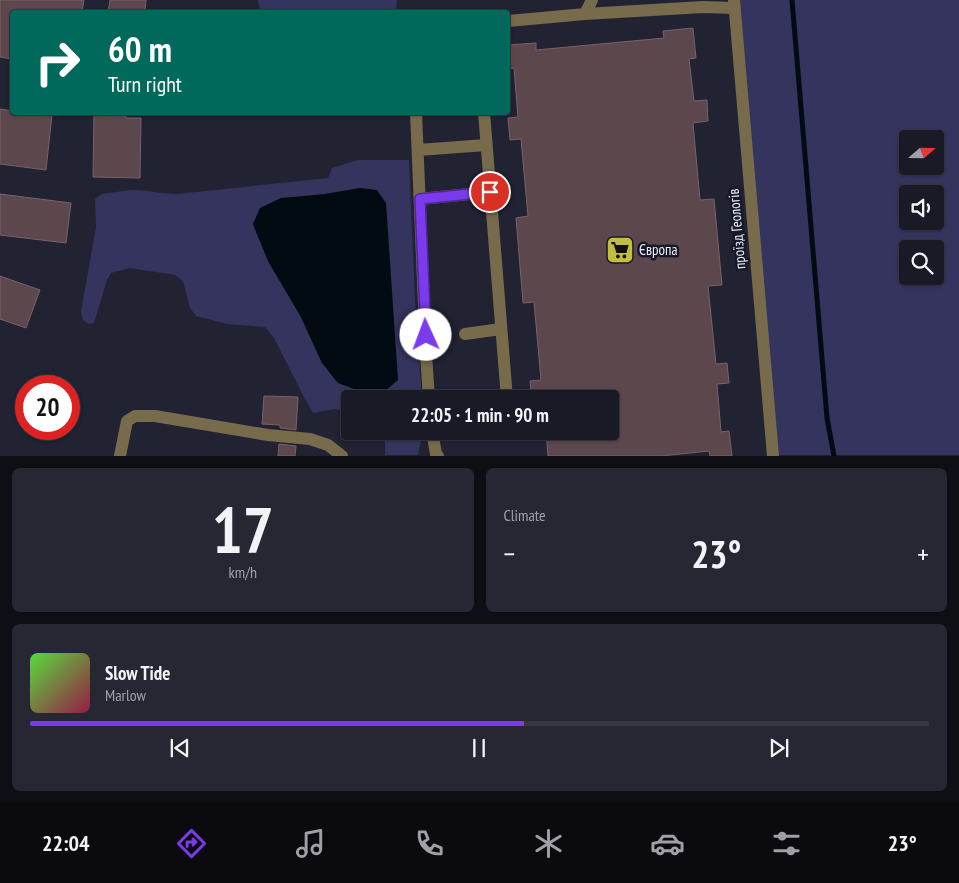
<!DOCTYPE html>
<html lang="en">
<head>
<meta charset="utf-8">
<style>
  :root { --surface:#191a26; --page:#262732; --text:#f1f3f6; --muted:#9fa1a7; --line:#373843; --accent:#7c3aed }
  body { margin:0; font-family:"PT Sans Narrow",sans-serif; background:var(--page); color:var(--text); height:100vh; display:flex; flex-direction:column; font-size:19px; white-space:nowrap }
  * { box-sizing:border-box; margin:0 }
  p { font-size:16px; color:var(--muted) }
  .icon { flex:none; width:28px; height:28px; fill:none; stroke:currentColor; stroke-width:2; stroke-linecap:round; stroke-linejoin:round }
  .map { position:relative; height:456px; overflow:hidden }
  .drawer { display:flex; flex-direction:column; gap:12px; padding:12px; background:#0e0e15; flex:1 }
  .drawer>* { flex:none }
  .hud { position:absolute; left:10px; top:10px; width:500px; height:105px; border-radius:5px; box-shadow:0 1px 4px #0004,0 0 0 1px var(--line); background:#00695c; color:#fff; overflow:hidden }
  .needle { width:32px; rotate:70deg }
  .buttons { position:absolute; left:899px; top:130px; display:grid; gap:10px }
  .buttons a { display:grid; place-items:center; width:45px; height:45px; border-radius:5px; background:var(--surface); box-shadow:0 1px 4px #0004,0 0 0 1px var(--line); font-size:25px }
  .speed { position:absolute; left:15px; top:375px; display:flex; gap:10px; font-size:25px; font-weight:700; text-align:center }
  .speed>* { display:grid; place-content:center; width:65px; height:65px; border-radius:50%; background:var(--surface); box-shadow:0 1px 4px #0004,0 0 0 1px var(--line); line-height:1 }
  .speed .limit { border:8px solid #d22; background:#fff; color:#111 }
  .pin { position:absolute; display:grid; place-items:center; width:42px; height:42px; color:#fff; margin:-21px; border:2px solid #fff; border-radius:50%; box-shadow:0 1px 5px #0007 }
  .me { position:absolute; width:55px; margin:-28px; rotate:358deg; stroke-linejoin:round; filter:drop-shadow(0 0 4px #0008) }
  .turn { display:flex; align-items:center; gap:18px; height:105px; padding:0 15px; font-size:22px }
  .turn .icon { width:65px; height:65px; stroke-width:2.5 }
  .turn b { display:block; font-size:35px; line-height:42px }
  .big { font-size:38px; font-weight:800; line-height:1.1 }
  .drawer .widget { flex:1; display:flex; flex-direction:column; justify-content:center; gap:8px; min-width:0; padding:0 18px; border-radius:8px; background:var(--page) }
  .drawer .dial { align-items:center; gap:0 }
  .dial b { font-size:65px; line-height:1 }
  .song { display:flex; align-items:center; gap:15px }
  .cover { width:60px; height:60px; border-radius:8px; background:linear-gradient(135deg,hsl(110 70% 55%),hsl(340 70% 35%)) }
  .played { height:5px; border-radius:2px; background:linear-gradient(90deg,var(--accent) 55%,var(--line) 55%) }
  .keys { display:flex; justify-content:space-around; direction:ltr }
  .heat { display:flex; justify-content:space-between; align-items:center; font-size:28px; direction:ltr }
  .drawer .tiles { flex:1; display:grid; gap:12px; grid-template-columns:1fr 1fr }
  .widget:last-child { grid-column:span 2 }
  .trip { position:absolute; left:341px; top:390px; width:278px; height:50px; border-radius:5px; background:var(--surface); box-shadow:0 1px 4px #0004,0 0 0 1px var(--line); font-weight:800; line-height:50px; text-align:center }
  .tabs { display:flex; height:80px; justify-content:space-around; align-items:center; background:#0a0a0f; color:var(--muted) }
  .tabs .icon { width:35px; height:35px }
  .tabs .active { color:var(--accent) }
  .tabs b { font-size:22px; color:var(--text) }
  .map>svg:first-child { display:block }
</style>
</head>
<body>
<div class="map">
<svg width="959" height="456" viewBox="0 0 959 456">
  <rect width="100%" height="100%" fill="#212232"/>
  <path fill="#34345e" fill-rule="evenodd" d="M258 0H397L396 12H260Z
    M737 0H959V455H778ZM908 139H935V166H908ZM908 194H935V221H908ZM908 249H935V276H908Z
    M358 160H409L415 300 422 399H350V412L334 409 313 413 304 397 274 338 265 327 227 324 196 316 190 308 183 281 175 275 130 268 111 273 107 280 94 323 89 324 83 320 81 312 96 227 95 199 102 194 130 190 149 191 161 193 177 194 328 178 332 168ZM360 188 322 363 301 317 268 261 253 224 325 194Z
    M385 431H423L418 455H385Z"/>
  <path fill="#020b11" d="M360 188 377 190 386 203 398 380 385 391 362 392 338 383 322 363 301 317 268 261 253 224 260 208 281 198 325 194Z"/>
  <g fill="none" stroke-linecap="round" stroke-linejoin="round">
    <path stroke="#020b11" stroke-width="5" d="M792 0 827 418 834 456"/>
  </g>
  <path fill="#5c474d" stroke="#786269" d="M0 0H84L82 12H12V59L0 57Z
    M110 0H146L145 12H108Z
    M693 28 696 58 689 59 694 101 707 100 708 121 693 123 700 200 714 199 722 285 708 286 716 364 727 363 729 383 717 384 721 432 729 431 732 456H710L709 451 661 456H548L546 431H610V399H532L530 381 541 380 534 302 523 303 516 218 528 216 521 139 510 140 508 118 518 117 514 68 508 69V45L536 43V50L664 38 663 31Z
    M0 109 12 111V112H28L52 115 46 170 0 164Z
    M94 112H126V118H141L140 178 93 177Z
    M0 194 71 203 66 243 0 235Z
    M0 276 40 290 26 328 0 319Z
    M264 396 298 397 296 430 280 428V425L262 424Z
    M279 444 296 446 295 456H278Z"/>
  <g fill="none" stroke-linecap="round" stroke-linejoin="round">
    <path stroke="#776b4c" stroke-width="12" d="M592 0 585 14 703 7 734 8
      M734 0 773 456
      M508 21 585 14
      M416 112 426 354 429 399
      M484 112 507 399
      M418 150 486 145
      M420 199 490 192
      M465 334 501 329
      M432 431 436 454 438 456
      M120 456 127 421 135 416H155L268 435 310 439 328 445 342 456"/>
  </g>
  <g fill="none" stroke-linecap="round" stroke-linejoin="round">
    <g stroke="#51269a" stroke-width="12">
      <path id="route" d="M426 335 420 199 490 192"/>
    </g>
    <use href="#route" stroke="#7c3aed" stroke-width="9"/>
  </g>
  <defs>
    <g id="supermarket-square" transform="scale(1.4375)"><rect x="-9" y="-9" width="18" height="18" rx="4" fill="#c1be40" stroke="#181928"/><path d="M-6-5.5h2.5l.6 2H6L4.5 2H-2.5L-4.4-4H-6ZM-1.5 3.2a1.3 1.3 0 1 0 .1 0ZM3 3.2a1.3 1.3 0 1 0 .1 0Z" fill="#111"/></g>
  </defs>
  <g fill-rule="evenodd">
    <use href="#supermarket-square" x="620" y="250"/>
  </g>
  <g text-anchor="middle" stroke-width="5" stroke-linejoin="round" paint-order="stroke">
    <g font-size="15" fill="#ebedf8" stroke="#181928">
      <text transform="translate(737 229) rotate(-95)" y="5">проїзд Геологів</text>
    </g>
    <g font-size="15" fill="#ebedf8" stroke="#181928" text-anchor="start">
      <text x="639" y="255">Європа</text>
    </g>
  </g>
</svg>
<div class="buttons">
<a><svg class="needle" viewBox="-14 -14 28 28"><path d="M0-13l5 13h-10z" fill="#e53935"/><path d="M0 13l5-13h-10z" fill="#9fa1a7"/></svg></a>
<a><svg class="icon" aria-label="sound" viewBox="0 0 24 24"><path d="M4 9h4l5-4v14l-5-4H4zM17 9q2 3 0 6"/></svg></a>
<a><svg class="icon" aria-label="search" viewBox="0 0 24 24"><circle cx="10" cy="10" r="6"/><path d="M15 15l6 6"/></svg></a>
</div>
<div class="speed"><div class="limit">20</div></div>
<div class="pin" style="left:490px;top:192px;background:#d93025"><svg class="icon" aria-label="arrive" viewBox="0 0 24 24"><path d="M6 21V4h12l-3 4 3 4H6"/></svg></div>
<svg class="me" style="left:426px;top:335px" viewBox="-20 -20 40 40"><circle r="19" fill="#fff"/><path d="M0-13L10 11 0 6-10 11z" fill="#7c3aed"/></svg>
<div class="trip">22:05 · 1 min · 90 m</div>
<div class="hud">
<div class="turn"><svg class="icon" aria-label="right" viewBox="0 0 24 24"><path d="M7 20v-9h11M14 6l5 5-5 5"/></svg><div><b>60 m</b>Turn right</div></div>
</div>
</div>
<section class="drawer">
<div class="tiles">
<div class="widget dial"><b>17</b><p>km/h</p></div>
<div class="widget"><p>Climate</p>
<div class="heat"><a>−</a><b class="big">23°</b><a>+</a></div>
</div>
<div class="widget">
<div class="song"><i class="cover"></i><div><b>Slow Tide</b><p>Marlow</p></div></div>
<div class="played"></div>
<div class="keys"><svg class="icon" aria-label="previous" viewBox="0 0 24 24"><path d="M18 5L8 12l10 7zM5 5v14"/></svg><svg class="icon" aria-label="pause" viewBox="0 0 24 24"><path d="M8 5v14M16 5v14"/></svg><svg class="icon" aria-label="next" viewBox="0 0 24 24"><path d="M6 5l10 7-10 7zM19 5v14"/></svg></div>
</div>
</div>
</section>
<nav class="tabs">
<b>22:04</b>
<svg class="icon active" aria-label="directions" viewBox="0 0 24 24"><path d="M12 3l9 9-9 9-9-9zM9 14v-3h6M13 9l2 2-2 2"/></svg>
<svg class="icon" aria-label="music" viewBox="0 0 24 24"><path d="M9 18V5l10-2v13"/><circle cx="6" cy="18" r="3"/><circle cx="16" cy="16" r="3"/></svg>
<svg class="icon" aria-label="phone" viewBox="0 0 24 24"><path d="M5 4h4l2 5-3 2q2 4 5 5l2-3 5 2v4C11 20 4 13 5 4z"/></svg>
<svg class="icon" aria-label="climate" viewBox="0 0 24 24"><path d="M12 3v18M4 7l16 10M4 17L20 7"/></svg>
<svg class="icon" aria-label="car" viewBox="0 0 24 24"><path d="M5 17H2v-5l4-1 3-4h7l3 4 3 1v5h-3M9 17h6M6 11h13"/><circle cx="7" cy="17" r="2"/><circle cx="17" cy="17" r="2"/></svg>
<svg class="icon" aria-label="filters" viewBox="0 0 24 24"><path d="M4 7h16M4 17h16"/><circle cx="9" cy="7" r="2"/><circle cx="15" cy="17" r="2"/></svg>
<b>23°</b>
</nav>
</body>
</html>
